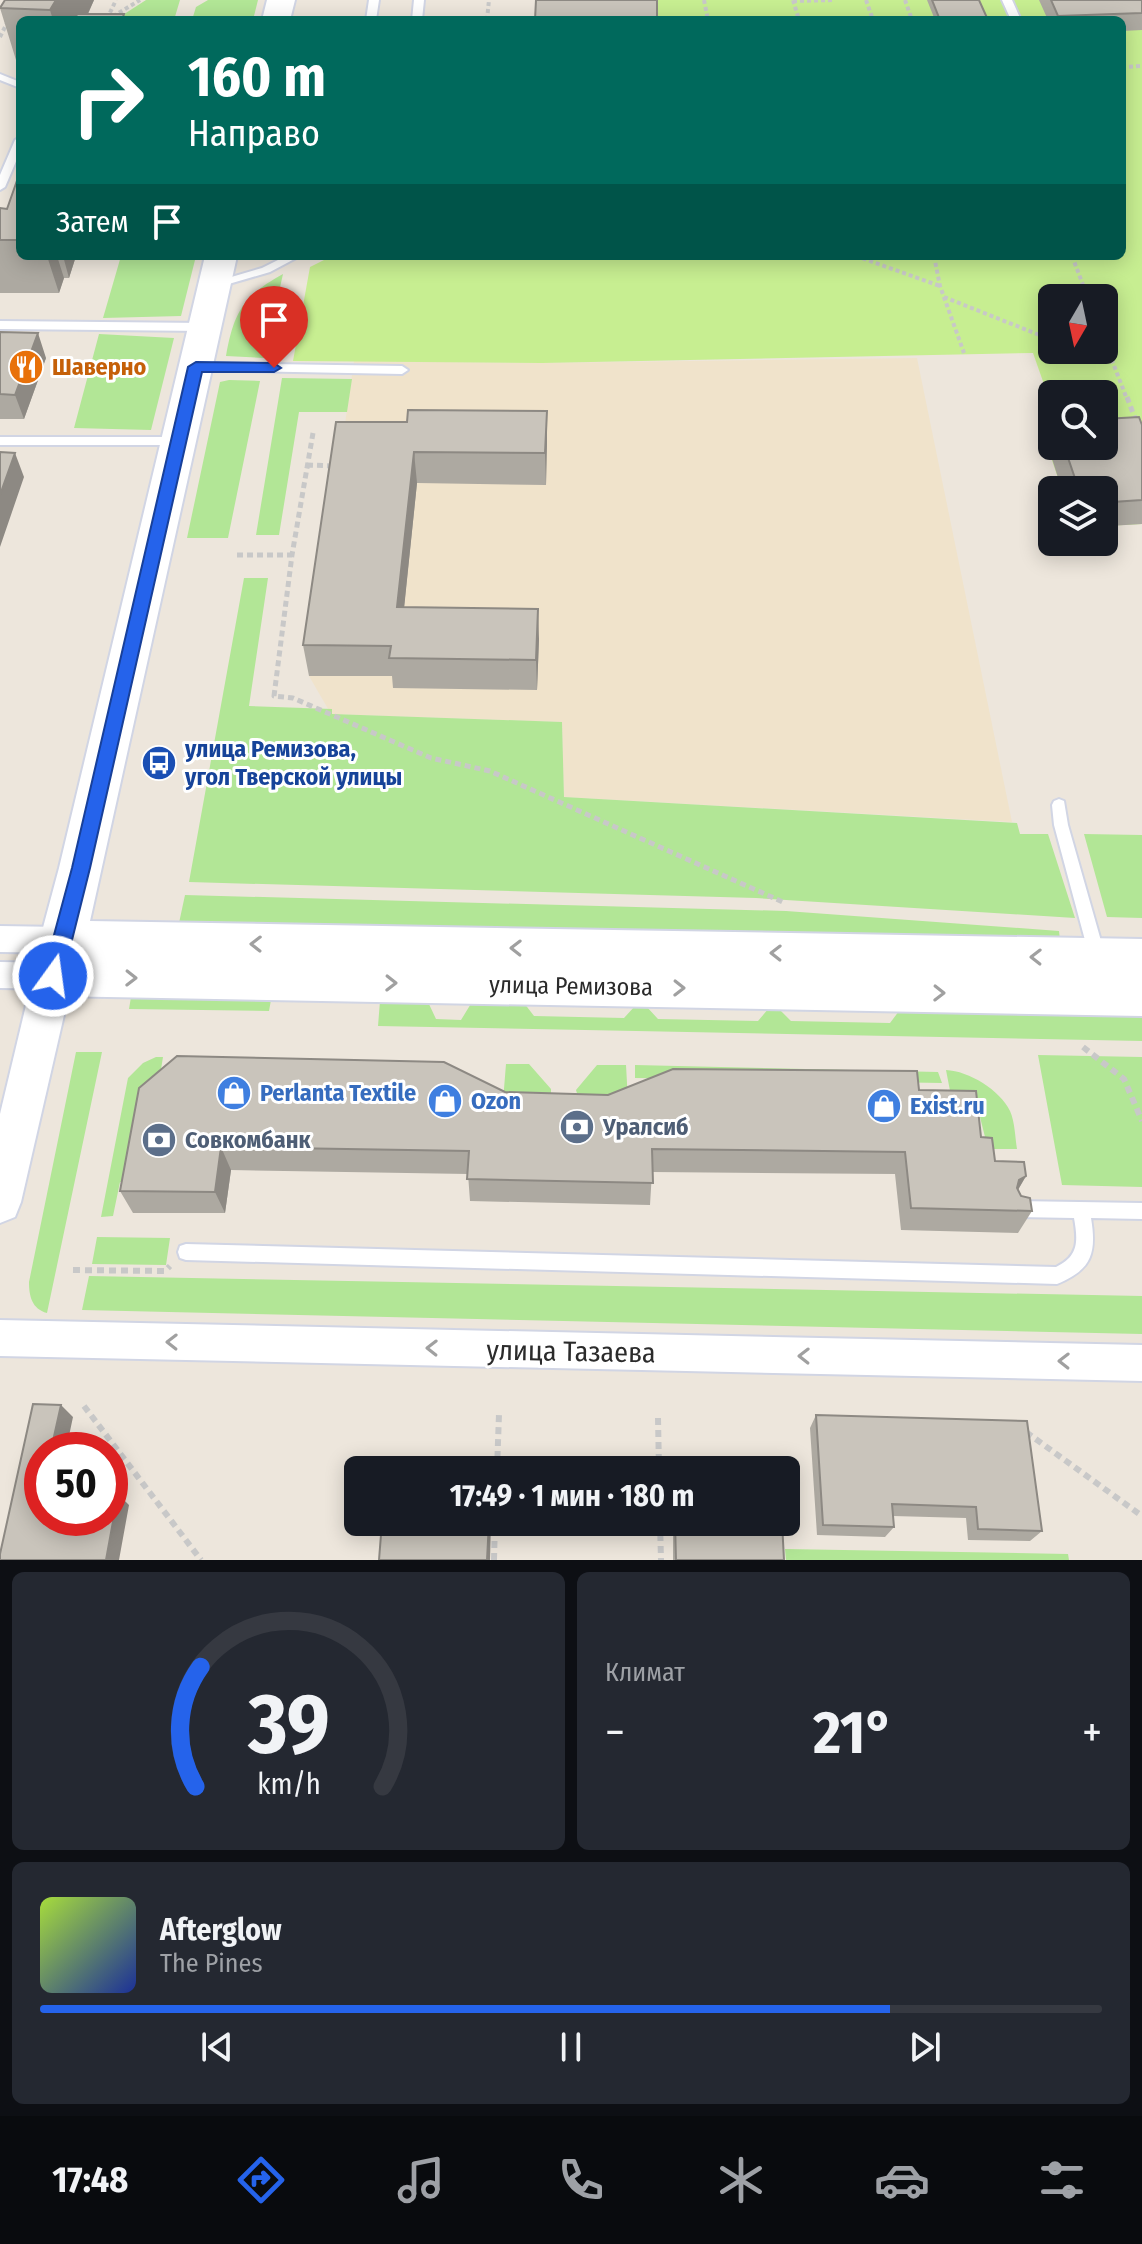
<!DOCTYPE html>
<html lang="ru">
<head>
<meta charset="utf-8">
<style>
  :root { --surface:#171b24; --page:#242831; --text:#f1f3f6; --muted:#9ea1a6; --line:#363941; --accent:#2563eb }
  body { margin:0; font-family:"Fira Sans Condensed",sans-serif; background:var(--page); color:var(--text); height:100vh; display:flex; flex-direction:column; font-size:30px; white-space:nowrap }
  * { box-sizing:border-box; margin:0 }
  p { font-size:26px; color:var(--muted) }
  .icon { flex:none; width:44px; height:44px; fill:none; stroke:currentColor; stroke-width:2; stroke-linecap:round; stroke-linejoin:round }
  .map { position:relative; height:1560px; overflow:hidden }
  .side { display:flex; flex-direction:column; gap:12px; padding:12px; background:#0d0f14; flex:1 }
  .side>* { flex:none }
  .hud { position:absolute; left:16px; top:16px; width:1110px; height:244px; border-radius:12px; box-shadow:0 4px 20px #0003; background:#00695c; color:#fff; overflow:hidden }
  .needle { width:52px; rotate:189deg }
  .fabs { position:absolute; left:1038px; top:284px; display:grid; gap:16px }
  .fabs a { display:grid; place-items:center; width:80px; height:80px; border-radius:12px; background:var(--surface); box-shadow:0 4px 20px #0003; font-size:40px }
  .speed { position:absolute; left:24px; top:1432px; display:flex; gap:16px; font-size:40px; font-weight:700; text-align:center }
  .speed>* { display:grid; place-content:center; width:104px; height:104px; border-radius:50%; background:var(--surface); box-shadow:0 4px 20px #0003; line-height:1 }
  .speed .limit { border:12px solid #d22; background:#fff; color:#111 }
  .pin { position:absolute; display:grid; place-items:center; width:68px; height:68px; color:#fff; margin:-82px -34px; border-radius:50% 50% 50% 0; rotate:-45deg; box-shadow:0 0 8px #0007 }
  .pin .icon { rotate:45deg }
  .me { position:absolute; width:88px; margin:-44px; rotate:14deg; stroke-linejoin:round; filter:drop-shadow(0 0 6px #0008) }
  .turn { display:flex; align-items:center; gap:28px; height:168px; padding:0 40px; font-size:36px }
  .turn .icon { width:104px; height:104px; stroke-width:2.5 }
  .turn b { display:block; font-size:56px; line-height:68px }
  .then { display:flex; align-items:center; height:76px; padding:0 40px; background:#0003; gap:16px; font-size:30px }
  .big { font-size:60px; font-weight:700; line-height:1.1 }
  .side .tile { flex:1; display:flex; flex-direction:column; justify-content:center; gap:12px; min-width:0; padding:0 28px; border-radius:12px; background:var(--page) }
  .side .dial { align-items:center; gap:0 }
  .dial svg { height:208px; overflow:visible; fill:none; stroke:var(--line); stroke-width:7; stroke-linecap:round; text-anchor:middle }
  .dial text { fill:var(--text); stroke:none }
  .song { display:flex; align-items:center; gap:24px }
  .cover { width:96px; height:96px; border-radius:12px; background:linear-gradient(135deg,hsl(80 70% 55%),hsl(230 70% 35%)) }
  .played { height:8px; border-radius:4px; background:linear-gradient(90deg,var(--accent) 80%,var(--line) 80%) }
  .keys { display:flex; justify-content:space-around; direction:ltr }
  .heat { display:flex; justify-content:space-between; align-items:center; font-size:44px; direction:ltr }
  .side .tiles { flex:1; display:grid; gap:12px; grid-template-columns:1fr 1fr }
  .tile:last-child { grid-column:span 2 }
  .trip { position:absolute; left:344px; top:1456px; width:456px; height:80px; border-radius:12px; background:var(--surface); box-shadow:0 4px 20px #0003; font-weight:700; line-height:80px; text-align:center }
  .tabs { display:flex; height:128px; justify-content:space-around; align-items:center; background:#090b0e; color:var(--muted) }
  .tabs .icon { width:56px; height:56px }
  .tabs .current { color:var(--accent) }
  .tabs b { font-size:36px; color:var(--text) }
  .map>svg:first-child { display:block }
</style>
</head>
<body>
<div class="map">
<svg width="1142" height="1560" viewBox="0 0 1142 1560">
  <rect width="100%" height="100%" fill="#ede6dc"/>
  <path fill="#f0e3cb" d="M917 358 1012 822 564 797 562 722 331 714 309 676 354 361 542 363Z"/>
  <path fill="#b2e696" d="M146 0H180L174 20H115Z
    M208 0H258L253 20H192L196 7Z
    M121 256H196L181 316 103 318Z
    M283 274 264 358 226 356C234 312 243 296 283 274Z
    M99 334 174 338 151 430 74 428Z
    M282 378 352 379 347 412H299L279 535H256Z
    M229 380 260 381 228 538H187L220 382Z
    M244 578H268L249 706 332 709V714L562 722 564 797 1017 823 1020 834H1048L1075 918 756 898 189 882Z
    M1084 834 1142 835V918L1107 917Z
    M185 895 786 911 1059 931 1060 940 179 923Z
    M131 997 271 1000 269 1011 129 1009Z
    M380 1001 428 1002 436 1019 461 1020 472 1002 524 1003 534 1016 624 1018 635 1006H646L658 1019 758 1021 769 1008H778L791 1021 890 1023 899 1011 1142 1015V1041L378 1026Z
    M76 1052H102L47 1313C32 1309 29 1296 29 1282Z
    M1038 1055 1142 1057V1187L1062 1185Z
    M156 1057H163L156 1100 134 1182H120L113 1216 101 1217 128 1078 143 1063Z
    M506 1064H529L551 1089V1098L503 1101Z
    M597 1065H626L628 1101 579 1100 576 1090Z
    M635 1065 938 1072 942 1083 635 1078Z
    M946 1070C969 1071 1000 1090 1010 1111 1015 1122 1015 1137 1017 1149H988L980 1117 951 1096Z
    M97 1237 170 1238 166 1265 92 1264Z
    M89 1276 1142 1296V1334L82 1310Z
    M785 1549 1068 1554 1069 1560H786Z"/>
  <path fill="#c7ee91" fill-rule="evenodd" d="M538 0H1142V524L1105 526 1104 490H1062L1047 445 1104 446V394H1052V407L1033 353 542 363 293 361 310 267 332 256H1122V20H537ZM1052 298H1104V350H1052Z"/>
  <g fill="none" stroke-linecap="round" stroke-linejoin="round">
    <g stroke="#d1d5e4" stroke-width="4">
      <path id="service" d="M369 0H379L376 20H366Z
        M414 0H424L422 20H412Z
        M1002 0H1012L1021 20H1011Z
        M0 74 20 82V88L0 80Z
        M20 137V152L5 187 0 190V175L15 140Z
        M286 256H300L270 272 215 288 210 285 211 283 262 268Z
        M0 321 205 323 211 327 205 331 0 329Z
        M196 363 402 366 408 370 402 374 192 370 190 367Z
        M0 437H179L185 441 179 445H0Z
        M1059 799 1064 801 1068 825 1105 955 1102 960 1097 962 1092 960 1089 955 1054 825 1052 805 1054 801Z
        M1015 1201 1142 1203V1219L1091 1218C1097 1254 1091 1270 1057 1284L186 1260 180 1258 178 1252 180 1246 186 1244 1056 1267C1079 1256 1078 1241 1074 1218L1015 1217 1009 1215 1007 1209 1009 1203Z"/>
    </g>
    <g stroke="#d1d5e4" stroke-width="4">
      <path id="minor" d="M0 926 62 927 73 931 77 940 73 949 62 953 0 952Z
        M0 962 53 963 64 967 68 976 64 985 53 989 0 988Z
        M0 1320 1142 1345V1381L0 1356Z"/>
    </g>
    <g stroke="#d1d5e4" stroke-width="4">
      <path id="tertiary" d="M53 959 67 964 73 976 21 1202 15 1217 0 1223V1114L33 976 39 964Z"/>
    </g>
    <g stroke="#d1d5e4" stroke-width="4">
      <path id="secondary" d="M267 0H295L290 20H262Z
        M205 256H237L90 921 1142 939V1016L53 996 37 990 30 976 59 868Z"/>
    </g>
    <path stroke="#c8c8c8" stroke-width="4" stroke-dasharray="4 3" stroke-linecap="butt" d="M704 0 708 20
      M793 0 799 20
      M866 0 873 20
      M905 0 912 20
      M793 1 834 0
      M107 19 116 0
      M107 20 140 0
      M487 20 489 0
      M0 37 7 23
      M1122 67 1142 66
      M856 256 940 286
      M934 256 940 286 964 353
      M1072 256 1088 298
      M944 297 1052 340
      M1104 340 1127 399"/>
    <path stroke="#c8c8c8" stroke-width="5" stroke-dasharray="6 4" stroke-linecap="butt" d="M1127 397 1136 421
      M313 433 292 555 274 696 293 698 431 758 490 771 785 903
      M307 465 334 466
      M237 555H292"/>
    <path stroke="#c8c8c8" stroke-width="6" stroke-dasharray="7 5" stroke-linecap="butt" d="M1083 1047 1124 1079 1142 1121
      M73 1270 165 1271 170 1266
      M84 1406 201 1560
      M658 1418 659 1470
      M1026 1432 1142 1516
      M497 1470 499 1414
      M660 1522 661 1560
      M494 1560 495 1522"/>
    <use href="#service" fill="#fff" fill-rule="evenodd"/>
    <use href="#minor" fill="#fff" fill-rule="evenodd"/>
    <use href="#tertiary" fill="#fff" fill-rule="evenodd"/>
    <use href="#secondary" fill="#fff" fill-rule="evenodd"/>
  </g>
  <path fill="#ada9a1" d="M5 0H94L88 14 125 20H20V60H16L0 8Z
    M927 0H979L988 20H935Z
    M1039 0H1142V30L1122 31V20H1048Z
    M20 172V256H76L69 278H64L59 293H0V208L7 209Z
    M0 332 46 358 24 419H0Z
    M547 411 546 485 417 483 404 607 539 639 537 690 393 688 392 676H309L303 645 407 422Z
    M1142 425V524L1109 526 1106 533H1104V490H1062L1048 446 1052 432V446H1104Z
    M139 1088 608 1095 919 1090 981 1137 995 1161 1026 1176 1018 1190 1032 1211 1018 1233 901 1230 895 1174 652 1172 650 1205 470 1201 468 1174 231 1170 225 1213H133L120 1191Z
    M816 1415 1042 1531 1030 1541 968 1540 966 1518 893 1516 894 1527 885 1537 817 1535 810 1428Z
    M673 1522H782L784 1560H673Z"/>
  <path fill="#8d8983" d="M56 0H94L85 20H53L50 10Z
    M47 256H57L64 278 59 293Z
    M63 256H76L69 278Z
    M38 333 46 358 24 419 15 395Z
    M547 411V443L546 485 545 453Z
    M414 452 417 483 401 638 397 607Z
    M15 453 24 477 0 547V495Z
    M538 609 539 639 537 690 536 660Z
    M221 1147 231 1170 225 1213 215 1192Z
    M1026 1176 1013 1198 1019 1180Z
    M61 1405 73 1417 66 1450H51Z
    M118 1494 129 1505 119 1560H106Z
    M489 1522H491L490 1560H487Z"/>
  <path fill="#c9c4bb" stroke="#8d8983" stroke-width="2" d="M5 0H56L50 10 0 8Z
    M536 0H657V20H535Z
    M932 0H979L988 20H940Z
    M1051 0H1142V13L1058 16Z
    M77 14H124L122 20H75Z
    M20 172V240H0V208L7 209Z
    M0 332 38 333 15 395 0 394Z
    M408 410 547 411 545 453 414 452 397 607 538 609 536 660 389 658 391 646 303 645 336 422H407Z
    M1139 417 1142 425V500L1113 502 1115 509H1104V490H1079L1064 446H1104V419Z
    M0 452 15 453 0 495Z
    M177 1056 444 1062 505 1092 608 1095 673 1069 917 1071 919 1090 976 1091 981 1137 992 1138 995 1161 1024 1162 1026 1176 1019 1180 1017 1188 1021 1196 1030 1198 1032 1211 911 1208 905 1152 652 1149 653 1183 467 1179 469 1151 221 1147 215 1192 120 1191 139 1088Z
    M33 1404 61 1405 51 1450H42V1518H110V1494H118L106 1560H0V1554Z
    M816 1415 1027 1421 1042 1531 978 1529 976 1507 892 1504 894 1527 823 1525Z
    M382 1522H489L487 1560H379Z
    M675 1522H782L784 1560H676Z"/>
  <defs><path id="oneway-chevron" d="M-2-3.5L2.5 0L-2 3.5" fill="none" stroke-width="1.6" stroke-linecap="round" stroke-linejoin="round" transform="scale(2)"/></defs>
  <g stroke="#a0a0a0">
    <use href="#oneway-chevron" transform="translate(256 944) rotate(-179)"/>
    <use href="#oneway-chevron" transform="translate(516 948) rotate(-179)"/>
    <use href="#oneway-chevron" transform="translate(776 953) rotate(-179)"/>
    <use href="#oneway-chevron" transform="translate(1036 957) rotate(-179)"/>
    <use href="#oneway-chevron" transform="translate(131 978) rotate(1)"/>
    <use href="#oneway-chevron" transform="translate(391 983) rotate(1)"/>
    <use href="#oneway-chevron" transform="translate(679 988) rotate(1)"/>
    <use href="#oneway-chevron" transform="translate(939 993) rotate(1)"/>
    <use href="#oneway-chevron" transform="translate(172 1342) rotate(-179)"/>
    <use href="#oneway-chevron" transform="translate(432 1348) rotate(-179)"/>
    <use href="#oneway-chevron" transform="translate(804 1356) rotate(-179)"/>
    <use href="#oneway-chevron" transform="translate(1064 1361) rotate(-179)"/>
  </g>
  <path fill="#2563eb" stroke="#184099" stroke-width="2" d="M196 362 274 363 281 368 274 372H202L90 868 63 976 60 982 53 985 46 982 43 976 72 868 188 367Z"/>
  <defs>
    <g id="restaurant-disc" transform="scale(1.8)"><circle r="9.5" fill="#e8710a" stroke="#fff"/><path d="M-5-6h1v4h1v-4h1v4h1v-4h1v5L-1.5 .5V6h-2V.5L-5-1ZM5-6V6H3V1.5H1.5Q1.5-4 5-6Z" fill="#fff"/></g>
    <g id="bus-disc" transform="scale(1.8)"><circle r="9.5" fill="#1a4fb4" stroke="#fff"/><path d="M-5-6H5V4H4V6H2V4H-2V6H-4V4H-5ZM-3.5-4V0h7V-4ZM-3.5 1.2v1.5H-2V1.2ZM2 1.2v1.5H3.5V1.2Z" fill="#fff"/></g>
    <g id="shop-disc" transform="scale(1.8)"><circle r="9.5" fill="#3f7fe0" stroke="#fff"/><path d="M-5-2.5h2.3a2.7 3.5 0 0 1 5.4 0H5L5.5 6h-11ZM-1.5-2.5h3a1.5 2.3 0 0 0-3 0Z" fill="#fff"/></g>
    <g id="bank-disc" transform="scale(1.8)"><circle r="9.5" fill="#5c6f8a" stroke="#fff"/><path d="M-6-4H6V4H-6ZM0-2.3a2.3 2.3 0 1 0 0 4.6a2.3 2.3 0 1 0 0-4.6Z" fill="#fff"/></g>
  </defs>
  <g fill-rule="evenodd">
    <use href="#restaurant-disc" x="26" y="367"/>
    <use href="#bus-disc" x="159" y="763"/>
    <use href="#shop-disc" x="234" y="1093"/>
    <use href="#shop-disc" x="445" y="1101"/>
    <use href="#shop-disc" x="884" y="1106"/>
    <use href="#bank-disc" x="577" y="1127"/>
    <use href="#bank-disc" x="159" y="1140"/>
  </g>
  <g text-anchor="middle" stroke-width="6" stroke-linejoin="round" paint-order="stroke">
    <g font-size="24" font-weight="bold" fill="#c56008" stroke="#fff" text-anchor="start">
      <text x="52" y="375">Шаверно</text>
    </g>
    <g font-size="24" font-weight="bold" fill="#164399" stroke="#fff" text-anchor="start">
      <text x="185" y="757">улица Ремизова,<tspan x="185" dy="28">угол Тверской улицы</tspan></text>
    </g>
    <g font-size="24" fill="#2b2b2b" stroke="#fff">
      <text transform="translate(571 986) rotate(1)" y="8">улица Ремизова</text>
    </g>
    <g font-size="24" font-weight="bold" fill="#366cbe" stroke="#fff" text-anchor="start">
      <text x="260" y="1101">Perlanta Textile</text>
      <text x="471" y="1109">Ozon</text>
      <text x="910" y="1114">Exist.ru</text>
    </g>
    <g font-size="24" font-weight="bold" fill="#4e5e75" stroke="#fff" text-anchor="start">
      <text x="603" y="1135">Уралсиб</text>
      <text x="185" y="1148">Совкомбанк</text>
    </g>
    <g font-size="28" fill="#2b2b2b" stroke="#fff">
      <text transform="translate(571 1351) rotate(1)" y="10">улица Тазаева</text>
    </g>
  </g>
</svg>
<div class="fabs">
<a><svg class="needle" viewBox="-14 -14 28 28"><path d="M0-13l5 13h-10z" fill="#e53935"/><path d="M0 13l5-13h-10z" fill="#9ea1a6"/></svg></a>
<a><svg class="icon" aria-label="search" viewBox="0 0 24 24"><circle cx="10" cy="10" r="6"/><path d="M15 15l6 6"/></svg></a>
<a><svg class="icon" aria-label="layers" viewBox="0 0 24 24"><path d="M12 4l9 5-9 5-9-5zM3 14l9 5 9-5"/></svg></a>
</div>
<div class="speed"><div class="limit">50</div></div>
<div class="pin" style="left:274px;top:368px;background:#d93025"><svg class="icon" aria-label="arrive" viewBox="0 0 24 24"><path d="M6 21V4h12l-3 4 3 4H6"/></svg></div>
<svg class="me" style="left:53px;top:976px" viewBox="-20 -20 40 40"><circle r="17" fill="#2563eb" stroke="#fff" stroke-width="3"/><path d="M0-11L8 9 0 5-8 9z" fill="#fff"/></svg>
<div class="trip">17:49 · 1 мин · 180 m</div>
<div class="hud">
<div class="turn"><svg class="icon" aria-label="right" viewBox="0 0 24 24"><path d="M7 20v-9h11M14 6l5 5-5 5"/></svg><div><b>160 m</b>Направо</div></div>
<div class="then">Затем<svg class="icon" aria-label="arrive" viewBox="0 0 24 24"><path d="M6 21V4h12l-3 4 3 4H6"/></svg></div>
</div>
</div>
<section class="side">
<div class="tiles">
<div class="tile dial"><svg viewBox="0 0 100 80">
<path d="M14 69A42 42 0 1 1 86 69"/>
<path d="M14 69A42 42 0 0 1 16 23" stroke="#2563eb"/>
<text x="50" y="56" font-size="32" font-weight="700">39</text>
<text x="50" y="72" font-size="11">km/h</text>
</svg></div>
<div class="tile"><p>Климат</p>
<div class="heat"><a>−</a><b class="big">21°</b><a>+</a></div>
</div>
<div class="tile">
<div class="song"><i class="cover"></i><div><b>Afterglow</b><p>The Pines</p></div></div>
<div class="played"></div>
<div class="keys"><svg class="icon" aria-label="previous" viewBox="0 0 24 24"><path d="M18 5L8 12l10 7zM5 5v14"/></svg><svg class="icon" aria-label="pause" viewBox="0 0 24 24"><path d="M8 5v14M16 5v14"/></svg><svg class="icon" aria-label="next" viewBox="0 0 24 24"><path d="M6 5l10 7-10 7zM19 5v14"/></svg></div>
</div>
</div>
</section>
<nav class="tabs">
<b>17:48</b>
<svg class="icon current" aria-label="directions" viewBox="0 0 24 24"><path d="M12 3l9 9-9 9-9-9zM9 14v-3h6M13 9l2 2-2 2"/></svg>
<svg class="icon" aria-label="music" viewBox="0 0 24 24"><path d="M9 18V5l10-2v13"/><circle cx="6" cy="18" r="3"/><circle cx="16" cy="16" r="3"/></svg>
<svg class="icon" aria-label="phone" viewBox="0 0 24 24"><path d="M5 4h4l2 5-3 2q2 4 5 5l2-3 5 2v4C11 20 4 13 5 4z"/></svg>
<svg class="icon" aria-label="climate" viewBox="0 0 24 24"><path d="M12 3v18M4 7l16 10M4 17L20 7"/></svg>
<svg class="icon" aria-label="car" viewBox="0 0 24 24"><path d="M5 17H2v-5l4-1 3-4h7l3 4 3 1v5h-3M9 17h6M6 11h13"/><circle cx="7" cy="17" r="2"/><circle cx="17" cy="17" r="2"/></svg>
<svg class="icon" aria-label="filters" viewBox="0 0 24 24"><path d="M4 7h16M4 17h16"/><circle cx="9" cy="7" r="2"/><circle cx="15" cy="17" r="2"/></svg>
</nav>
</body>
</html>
